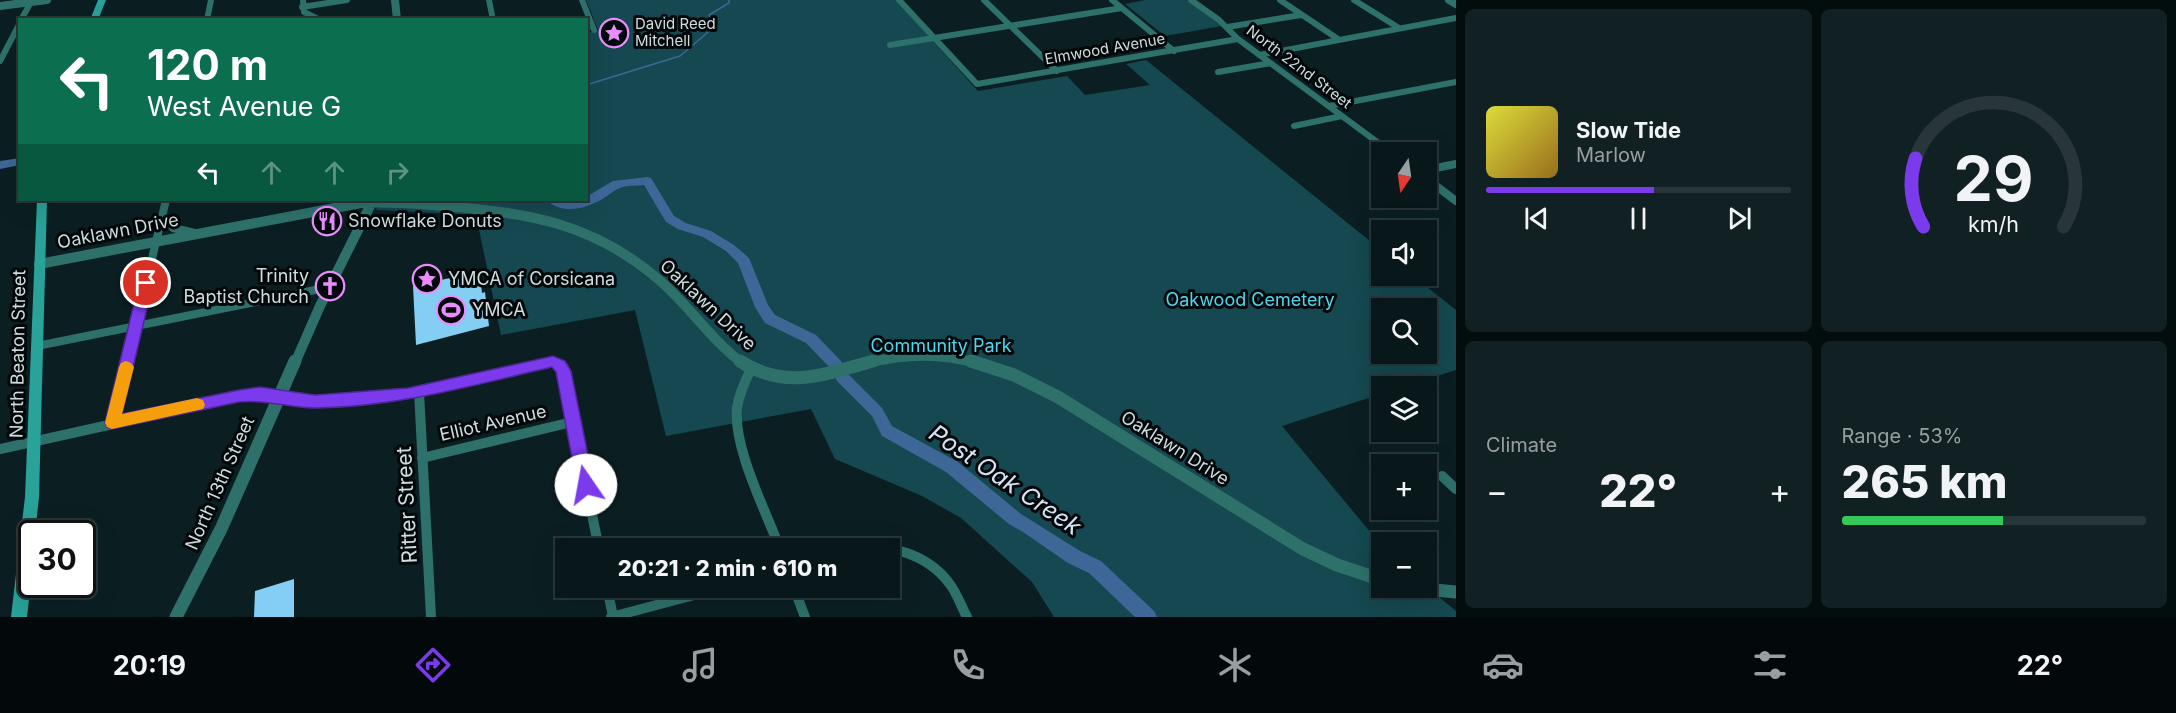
<!DOCTYPE html>
<html lang="en">
<head>
<meta charset="utf-8">
<style>
  :root { --surface:#08171a; --page:#112023; --text:#f1f3f6; --muted:#989fa2; --line:#293639; --accent:#7c3aed }
  body { margin:0; font-family:Inter,sans-serif; background:var(--page); color:var(--text); height:100vh; display:flex; flex-direction:column; font-size:22px; white-space:nowrap }
  * { box-sizing:border-box; margin:0 }
  p { font-size:20px; color:var(--muted) }
  .icon { flex:none; width:33px; height:33px; fill:none; stroke:currentColor; stroke-width:2; stroke-linecap:round; stroke-linejoin:round }
  .map { position:relative; flex:1; overflow:hidden }
  .drawer { display:flex; flex-direction:column; gap:9px; padding:9px; background:#040d0e; width:720px }
  .drawer>* { flex:none }
  .top-card { position:absolute; left:18px; top:18px; width:570px; height:183px; border-radius:0px; box-shadow:0 6px 24px #0002,0 0 0 2px var(--line); background:#0b6e4f; color:#fff; overflow:hidden }
  .needle { width:39px; rotate:193deg }
  .buttons { position:absolute; left:1371px; top:142px; display:grid; gap:12px }
  .buttons a { display:grid; place-items:center; width:66px; height:66px; border-radius:0px; background:var(--surface); box-shadow:0 6px 24px #0002,0 0 0 2px var(--line); font-size:30px }
  .speed { position:absolute; left:18px; top:520px; display:flex; gap:12px; font-size:30px; font-weight:700; text-align:center }
  .speed>* { display:grid; place-content:center; width:78px; height:78px; border-radius:50%; background:var(--surface); box-shadow:0 6px 24px #0002,0 0 0 2px var(--line); line-height:1 }
  .speed .limit { border:3px solid #111; border-radius:9px; background:#fff; color:#111 }
  .pin { position:absolute; display:grid; place-items:center; width:51px; height:51px; color:#fff; margin:-26px; border:3px solid #fff; border-radius:50%; box-shadow:0 2px 6px #0007 }
  .me { position:absolute; width:66px; margin:-33px; rotate:348deg; stroke-linejoin:round; filter:drop-shadow(0 0 4px #0008) }
  .turn { display:flex; align-items:center; gap:21px; height:126px; padding:0 30px; font-size:27px }
  .turn .icon { width:78px; height:78px; stroke-width:2.5 }
  .turn b { display:block; font-size:42px; line-height:51px }
  .lanes { display:flex; align-items:center; height:57px; padding:0 30px; background:#0003; justify-content:center; gap:30px; direction:ltr }
  .lanes .off { opacity:.35 }
  .big { font-size:45px; font-weight:800; line-height:1.1 }
  .drawer .tile { flex:1; display:flex; flex-direction:column; justify-content:center; gap:9px; min-width:0; padding:0 21px; border-radius:9px; background:var(--page) }
  .drawer .dial { align-items:center; gap:0 }
  .dial svg { height:156px; overflow:visible; fill:none; stroke:var(--line); stroke-width:7; stroke-linecap:round; text-anchor:middle }
  .dial text { fill:var(--text); stroke:none }
  .song { display:flex; align-items:center; gap:18px }
  .cover { width:72px; height:72px; border-radius:9px; background:linear-gradient(135deg,hsl(60 70% 55%),hsl(40 70% 35%)) }
  .played { height:6px; border-radius:3px; background:linear-gradient(90deg,var(--accent) 55%,var(--line) 55%) }
  .keys { display:flex; justify-content:space-around; direction:ltr }
  .heat { display:flex; justify-content:space-between; align-items:center; font-size:33px; direction:ltr }
  .charge { height:9px; border-radius:4px; background:linear-gradient(90deg,#34c759 53%,var(--line) 0) }
  .drawer .tiles { flex:1; display:grid; gap:9px; grid-template-columns:repeat(2,1fr) }
  .trip { position:absolute; left:555px; top:538px; width:345px; height:60px; border-radius:0px; background:var(--surface); box-shadow:0 6px 24px #0002,0 0 0 2px var(--line); font-weight:800; line-height:60px; text-align:center }
  .menu { display:flex; height:96px; justify-content:space-around; align-items:center; background:#03090a; color:var(--muted) }
  .menu .icon { width:42px; height:42px }
  .menu .selected { color:var(--accent) }
  .menu b { font-size:27px; color:var(--text) }
  main { display:flex; flex:1; min-height:0 }
  .map>svg:first-child { display:block }
</style>
</head>
<body>
<main>
<div class="map">
<svg width="1456" height="617" viewBox="0 0 1456 617">
  <rect width="100%" height="100%" fill="#0b1f22"/>
  <path fill="#154850" fill-rule="evenodd" d="M586 0H896L978 91 1067 76 1085 95 1150 85 1126 64 1146 60 1381 250 1382 276H1413L1456 310V370L1402 387H1382L1381 394 1282 426 1381 545 1382 588 1427 587 1456 611V617H1054L1032 582 961 518 922 496 835 459 811 409 666 436 635 310 501 335 476 215 376 210 380 200H586L587 33 598 30ZM1382 309H1426V354H1382Z
    M1145 0H1187L1222 26 1165 36 1125 4Z"/>
  <g fill="none" stroke-linecap="round" stroke-linejoin="round">
    <path stroke="#3e6798" stroke-width="1.5" d="M586 85 680 56 714 27 709 15 729 3V0"/>
    <path fill="#3e6798" fill-rule="evenodd" d="M20 158V165L0 169V161Z
      M647 177 651 178 674 216 686 223 711 231 734 245 749 258 768 305 775 315 816 335 841 361 843 365 841 369H831L806 343 765 323 755 307 738 263 726 251 703 237 678 229 666 222 644 185C637 186 627 185 620 188 614 190 609 195 604 198 588 208 562 216 547 200H586V197L613 181Z
      M842 371 847 373 882 408 892 426 958 462 1021 514 1080 551 1101 561 1154 611 1157 617H1135L1089 573 1068 563 1023 532 1009 524 946 472 882 436 872 416 837 381 835 377 837 373Z"/>
  </g>
  <path fill="#84cdf3" d="M338 215V224L316 228 317 219Z
    M464 275 465 286 481 283 482 293 485 292 489 326 416 345 413 286Z
    M294 579V617H254L255 591Z"/>
  <g fill="none" stroke-linecap="round" stroke-linejoin="round">
    <path stroke="#2e716b" stroke-width="6" d="M303 0 304 12 320 20
      M489 0 492 15
      M582 0 594 30
      M899 0 977 84 1238 39
      M984 0 1057 71
      M1112 0 1174 51
      M1191 0 1219 20 1238 39 1392 153
      M1280 0 1338 39
      M1354 0 1399 28
      M302 7 347 0
      M21 20 32 0
      M207 20 211 0
      M1227 27 1301 15
      M890 45 1122 8
      M1259 55 1456 18
      M0 61 20 23
      M1218 72 1271 63
      M1329 106 1456 82
      M1294 126 1342 116"/>
    <path stroke="#2e716b" stroke-width="8" d="M1426 170 1456 164
      M1426 178 1456 201
      M1374 191 1382 189
      M162 216 173 228 195 233
      M37 346 330 287
      M127 363 166 200
      M549 363H555"/>
    <path stroke="#2e716b" stroke-width="10" d="M751 369C745 381 739 394 737 408 733 448 766 511 780 549
      M419 392 431 617
      M112 423 127 361
      M0 449 239 396C274 393 309 403 345 401 415 396 484 377 553 362L560 365 563 371 599 549
      M422 458 572 422
      M1442 476 1456 489
      M856 549C890 543 928 555 949 583 957 593 961 606 967 617
      M607 588 613 616
      M794 588 805 617
      M611 617 713 590"/>
    <path stroke="#2e716b" stroke-width="8" d="M395 0 397 20
      M1449 0 1456 4
      M0 6 47 0"/>
    <path stroke="#2e716b" stroke-width="10" d="M39 264 361 203C388 201 415 204 443 206 526 212 593 223 658 279 689 305 710 339 742 363
      M295 363 320 306 373 200
      M868 363C903 354 941 353 976 363"/>
    <path stroke="#2e716b" stroke-width="13" d="M740 361C786 391 825 374 873 361
      M971 361 1014 375 1058 397 1303 549 1337 565 1382 580
      M1415 588 1456 592
      M176 617 221 529 295 361"/>
    <path fill="#29a299" fill-rule="evenodd" d="M98 0H106L98 20H90Z
      M37 200H47L39 497 35 534H32V573L27 617H11L25 497Z"/>
  </g>
  <path fill="#7c3aed" stroke="#51269a" stroke-width="1.5" d="M146 278 153 283 122 414 239 390 260 387 315 395 408 388 553 356 565 361 571 371 594 485 591 491 586 493 580 491 577 485 556 372 552 367C474 385 397 407 317 408 290 408 266 399 239 402L112 429 107 427 105 423 139 283Z"/>
  <path fill="#f59e0b" d="M126 361 131 363 134 367 122 414 197 398 203 400 205 405 203 409 112 429 107 427 105 423 119 367 121 363Z"/>
  <defs>
    <g id="sight-ring" transform="scale(1.5)"><circle r="9.5" fill="#020809" stroke="#e98dfe" stroke-width="1.5"/><path d="M0-6L1.8-2.2L6-1.7L2.9 1.2L3.7 5.4L0 3.3L-3.7 5.4L-2.9 1.2L-6-1.7L-1.8-2.2Z" fill="#e98dfe"/></g>
    <g id="restaurant-ring" transform="scale(1.5)"><circle r="9.5" fill="#020809" stroke="#e98dfe" stroke-width="1.5"/><path d="M-5-6h1v4h1v-4h1v4h1v-4h1v5L-1.5 .5V6h-2V.5L-5-1ZM5-6V6H3V1.5H1.5Q1.5-4 5-6Z" fill="#e98dfe"/></g>
    <g id="church-ring" transform="scale(1.5)"><circle r="9.5" fill="#020809" stroke="#e98dfe" stroke-width="1.5"/><path d="M-1.2-6h2.4v3.5h3.3v2.4h-3.3V6h-2.4V-.1h-3.3v-2.4h3.3Z" fill="#e98dfe"/></g>
    <g id="stadium-ring" transform="scale(1.5)"><circle r="9.5" fill="#020809" stroke="#e98dfe" stroke-width="1.5"/><path d="M0-5a6.5 5 0 1 0 0 10a6.5 5 0 1 0 0-10ZM-3.5-1.8h7v3.6h-7Z" fill="#e98dfe"/></g>
  </defs>
  <g fill-rule="evenodd">
    <use href="#sight-ring" x="614" y="33"/>
    <use href="#restaurant-ring" x="327" y="221"/>
    <use href="#sight-ring" x="427" y="279"/>
    <use href="#church-ring" x="330" y="286"/>
    <use href="#stadium-ring" x="451" y="310"/>
  </g>
  <g text-anchor="middle" stroke-width="6" stroke-linejoin="round" paint-order="stroke">
    <g font-size="15" fill="#d0dcde" stroke="#020809" text-anchor="start">
      <text x="635" y="29">David Reed<tspan x="635" dy="17">Mitchell</tspan></text>
    </g>
    <g font-size="15" fill="#d0dcde" stroke="#020809">
      <text transform="translate(1105 49) rotate(-10)" y="5">Elmwood Avenue</text>
      <text transform="translate(1299 67) rotate(37)" y="5">North 22nd Street</text>
    </g>
    <g font-size="18" fill="#d0dcde" stroke="#020809" text-anchor="start">
      <text x="348" y="227">Snowflake Donuts</text>
      <text x="309" y="282" text-anchor="end">Trinity<tspan x="309" dy="21">Baptist Church</tspan></text>
      <text x="448" y="285">YMCA of Corsicana</text>
      <text x="472" y="316">YMCA</text>
    </g>
    <g font-size="18" fill="#d0dcde" stroke="#020809">
      <text transform="translate(118 231) rotate(-11)" y="6">Oaklawn Drive</text>
      <text transform="translate(708 305) rotate(43)" y="6">Oaklawn Drive</text>
      <text transform="translate(18 354) rotate(-89)" y="6">North Beaton Street</text>
      <text transform="translate(493 423) rotate(-13)" y="6">Elliot Avenue</text>
      <text transform="translate(1175 448) rotate(32)" y="6">Oaklawn Drive</text>
      <text transform="translate(220 483) rotate(-66)" y="6">North 13th Street</text>
    </g>
    <g font-size="18" fill="#4cd8ee" stroke="#020809">
      <text x="1250" y="306">Oakwood Cemetery</text>
      <text x="941" y="352">Community Park</text>
    </g>
    <g font-size="21" fill="#d0dcde" stroke="#020809">
      <text transform="translate(407 505) rotate(-93)" y="7">Ritter Street</text>
    </g>
    <g font-size="24" font-style="italic" fill="#d7e3f2" stroke="#020809">
      <text transform="translate(1005 480) rotate(34)" y="8">Post Oak Creek</text>
    </g>
  </g>
</svg>
<div class="buttons">
<a><svg class="needle" viewBox="-14 -14 28 28"><path d="M0-13l5 13h-10z" fill="#e53935"/><path d="M0 13l5-13h-10z" fill="#989fa2"/></svg></a>
<a><svg class="icon" aria-label="sound" viewBox="0 0 24 24"><path d="M4 9h4l5-4v14l-5-4H4zM17 9q2 3 0 6"/></svg></a>
<a><svg class="icon" aria-label="search" viewBox="0 0 24 24"><circle cx="10" cy="10" r="6"/><path d="M15 15l6 6"/></svg></a>
<a><svg class="icon" aria-label="layers" viewBox="0 0 24 24"><path d="M12 4l9 5-9 5-9-5zM3 14l9 5 9-5"/></svg></a>
<a>+</a>
<a>−</a>
</div>
<div class="speed"><div class="limit">30</div></div>
<div class="pin" style="left:146px;top:283px;background:#d93025"><svg class="icon" aria-label="arrive" viewBox="0 0 24 24"><path d="M6 21V4h12l-3 4 3 4H6"/></svg></div>
<svg class="me" style="left:586px;top:485px" viewBox="-20 -20 40 40"><circle r="19" fill="#fff"/><path d="M0-13L10 11 0 6-10 11z" fill="#7c3aed"/></svg>
<div class="trip">20:21 · 2 min · 610 m</div>
<div class="top-card">
<div class="turn"><svg class="icon" aria-label="left" viewBox="0 0 24 24"><path d="M17 20v-9H6M10 6l-5 5 5 5"/></svg><div><b>120 m</b>West Avenue G</div></div>
<div class="lanes"><svg class="icon" aria-label="left" viewBox="0 0 24 24"><path d="M17 20v-9H6M10 6l-5 5 5 5"/></svg><svg class="icon off" aria-label="ahead" viewBox="0 0 24 24"><path d="M12 20V5M6 11l6-6 6 6"/></svg><svg class="icon off" aria-label="ahead" viewBox="0 0 24 24"><path d="M12 20V5M6 11l6-6 6 6"/></svg><svg class="icon off" aria-label="right" viewBox="0 0 24 24"><path d="M7 20v-9h11M14 6l5 5-5 5"/></svg></div>
</div>
</div>
<section class="drawer">
<div class="tiles">
<div class="tile">
<div class="song"><i class="cover"></i><div><b>Slow Tide</b><p>Marlow</p></div></div>
<div class="played"></div>
<div class="keys"><svg class="icon" aria-label="previous" viewBox="0 0 24 24"><path d="M18 5L8 12l10 7zM5 5v14"/></svg><svg class="icon" aria-label="pause" viewBox="0 0 24 24"><path d="M8 5v14M16 5v14"/></svg><svg class="icon" aria-label="next" viewBox="0 0 24 24"><path d="M6 5l10 7-10 7zM19 5v14"/></svg></div>
</div>
<div class="tile dial"><svg viewBox="0 0 100 80">
<path d="M14 69A42 42 0 1 1 86 69"/>
<path d="M14 69A42 42 0 0 1 10 34" stroke="#7c3aed"/>
<text x="50" y="56" font-size="32" font-weight="700">29</text>
<text x="50" y="72" font-size="11">km/h</text>
</svg></div>
<div class="tile"><p>Climate</p>
<div class="heat"><a>−</a><b class="big">22°</b><a>+</a></div>
</div>
<div class="tile"><p>Range · 53%</p><b class="big">265 km</b><div class="charge"></div></div>
</div>
</section>
</main>
<nav class="menu">
<b>20:19</b>
<svg class="icon selected" aria-label="directions" viewBox="0 0 24 24"><path d="M12 3l9 9-9 9-9-9zM9 14v-3h6M13 9l2 2-2 2"/></svg>
<svg class="icon" aria-label="music" viewBox="0 0 24 24"><path d="M9 18V5l10-2v13"/><circle cx="6" cy="18" r="3"/><circle cx="16" cy="16" r="3"/></svg>
<svg class="icon" aria-label="phone" viewBox="0 0 24 24"><path d="M5 4h4l2 5-3 2q2 4 5 5l2-3 5 2v4C11 20 4 13 5 4z"/></svg>
<svg class="icon" aria-label="climate" viewBox="0 0 24 24"><path d="M12 3v18M4 7l16 10M4 17L20 7"/></svg>
<svg class="icon" aria-label="car" viewBox="0 0 24 24"><path d="M5 17H2v-5l4-1 3-4h7l3 4 3 1v5h-3M9 17h6M6 11h13"/><circle cx="7" cy="17" r="2"/><circle cx="17" cy="17" r="2"/></svg>
<svg class="icon" aria-label="filters" viewBox="0 0 24 24"><path d="M4 7h16M4 17h16"/><circle cx="9" cy="7" r="2"/><circle cx="15" cy="17" r="2"/></svg>
<b>22°</b>
</nav>
</body>
</html>
